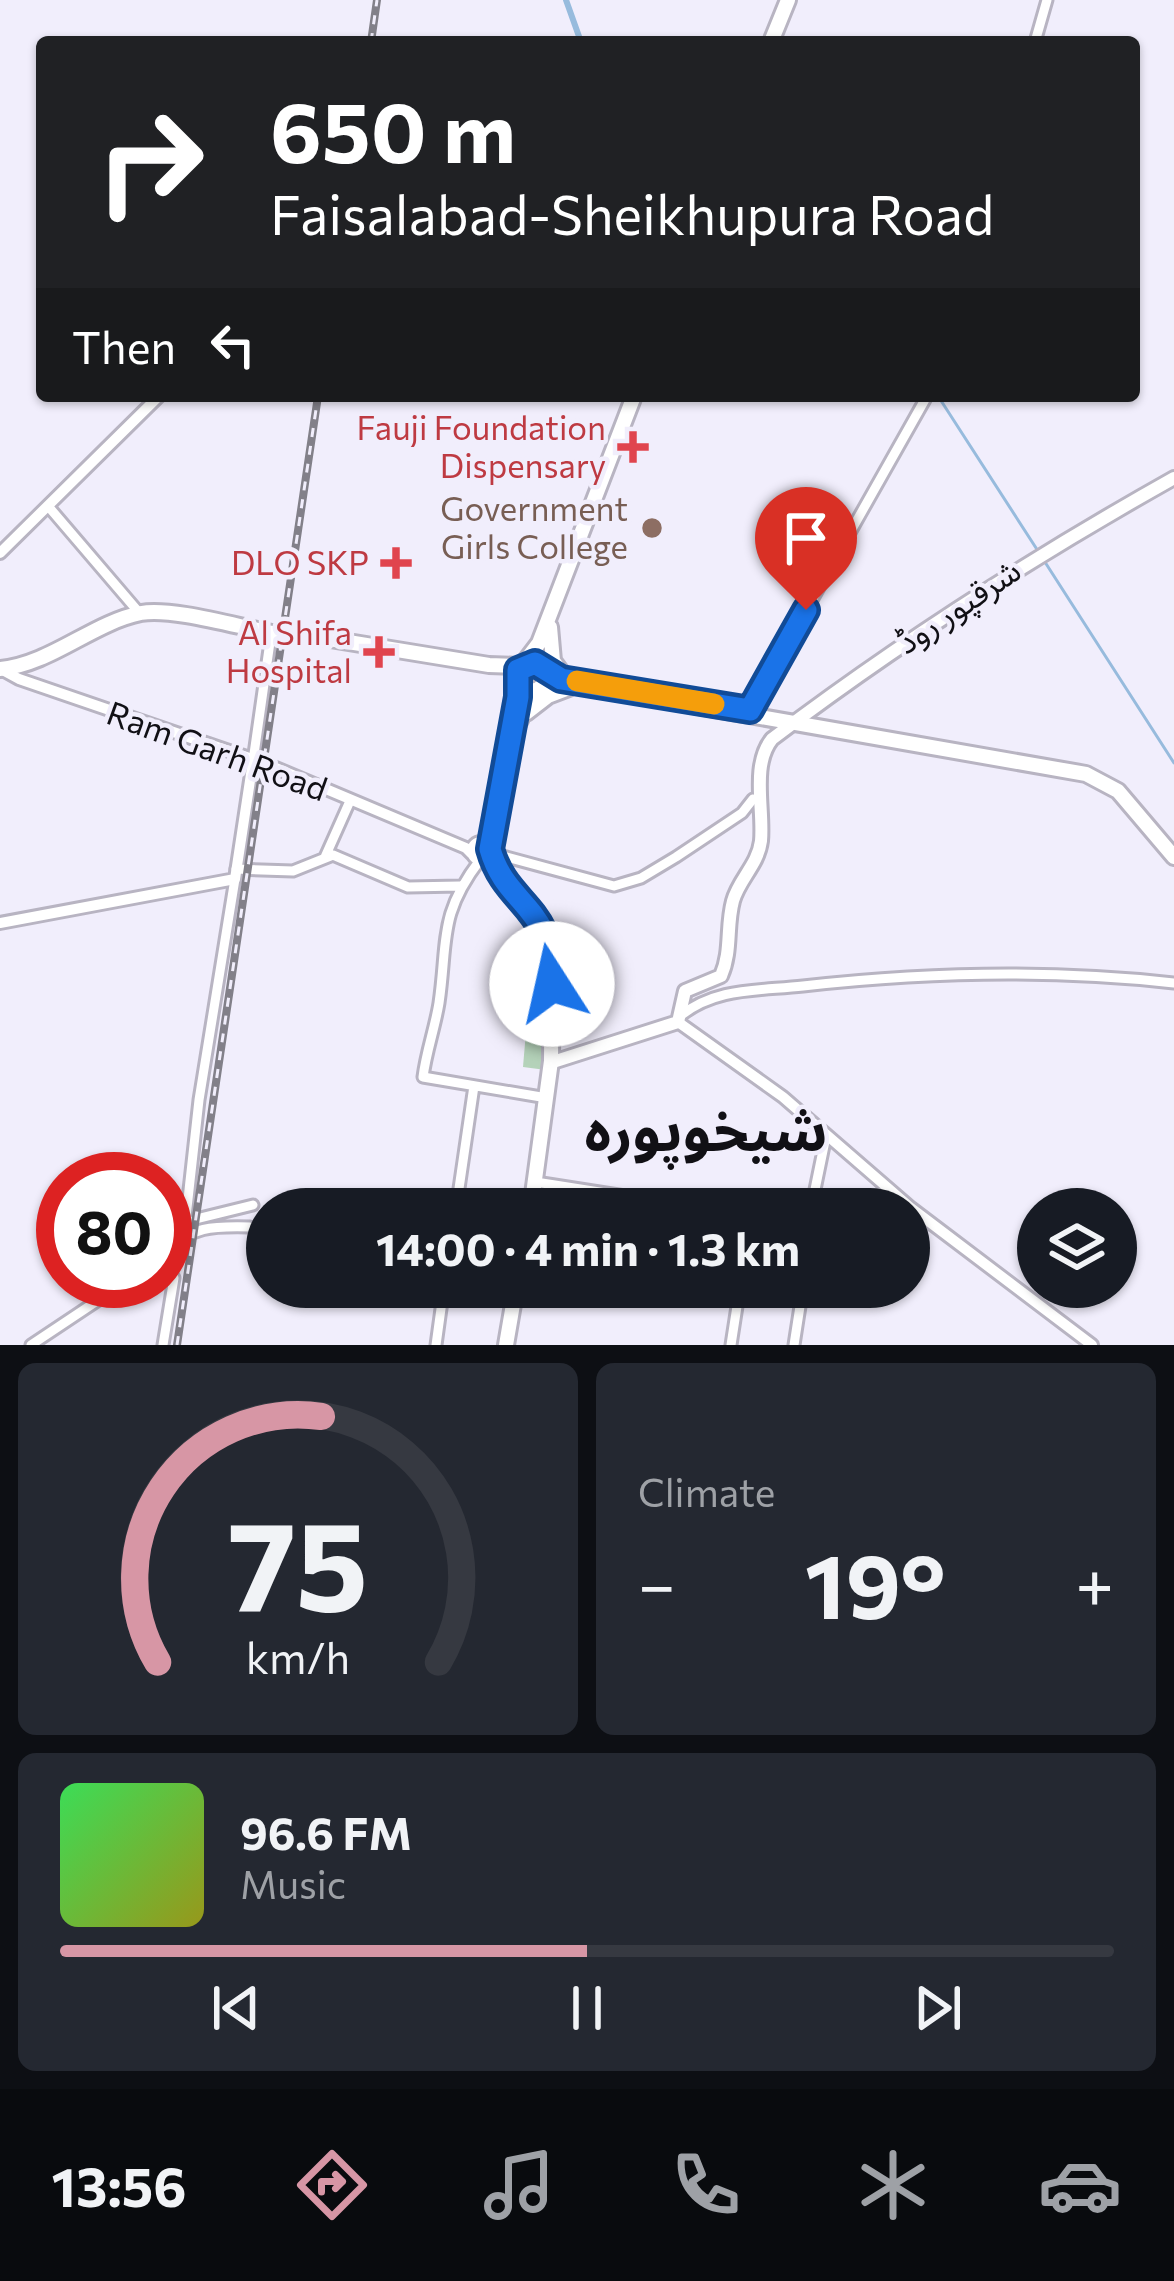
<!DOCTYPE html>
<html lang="en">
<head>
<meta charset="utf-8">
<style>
  :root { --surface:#171b24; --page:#242831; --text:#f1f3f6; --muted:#9ea1a6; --line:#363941; --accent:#d796a5 }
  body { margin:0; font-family:Commissioner,"Noto Sans Arabic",sans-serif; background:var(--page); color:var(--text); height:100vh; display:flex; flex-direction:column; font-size:45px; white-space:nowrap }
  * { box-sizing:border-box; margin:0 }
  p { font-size:39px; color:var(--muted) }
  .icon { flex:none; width:66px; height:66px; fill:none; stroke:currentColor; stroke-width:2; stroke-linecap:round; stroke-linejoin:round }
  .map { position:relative; height:1345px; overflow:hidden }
  .details { display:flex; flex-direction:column; gap:18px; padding:18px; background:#0d0f14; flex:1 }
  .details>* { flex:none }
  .guide { position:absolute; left:36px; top:36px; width:1104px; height:366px; border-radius:12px; box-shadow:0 3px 9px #0004; background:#202124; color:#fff; overflow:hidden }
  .controls { position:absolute; left:1017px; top:1188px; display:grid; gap:24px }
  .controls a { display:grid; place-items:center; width:120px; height:120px; border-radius:50%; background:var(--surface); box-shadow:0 3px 9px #0004; font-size:60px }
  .speed { position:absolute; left:36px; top:1152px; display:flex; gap:24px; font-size:60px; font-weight:700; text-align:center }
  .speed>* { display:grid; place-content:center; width:156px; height:156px; border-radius:50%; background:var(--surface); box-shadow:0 3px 9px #0004; line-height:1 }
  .speed .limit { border:18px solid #d22; background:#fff; color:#111 }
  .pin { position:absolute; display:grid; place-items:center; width:102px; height:102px; color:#fff; margin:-123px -51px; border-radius:50% 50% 50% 0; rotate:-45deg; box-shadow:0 0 12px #0007 }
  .pin .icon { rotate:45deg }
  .me { position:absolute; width:132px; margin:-66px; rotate:350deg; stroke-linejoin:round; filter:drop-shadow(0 0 9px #0008) }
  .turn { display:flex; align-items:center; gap:42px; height:252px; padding:0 36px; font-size:54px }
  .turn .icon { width:156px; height:156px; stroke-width:2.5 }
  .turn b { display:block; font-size:84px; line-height:102px }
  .then { display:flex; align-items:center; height:114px; padding:0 36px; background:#0003; gap:24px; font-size:45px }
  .big { font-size:90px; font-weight:700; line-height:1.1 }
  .details .widget { flex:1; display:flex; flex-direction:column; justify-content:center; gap:18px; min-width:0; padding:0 42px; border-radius:18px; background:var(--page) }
  .details .dial { align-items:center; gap:0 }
  .dial svg { height:312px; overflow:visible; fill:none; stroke:var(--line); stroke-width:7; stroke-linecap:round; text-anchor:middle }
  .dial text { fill:var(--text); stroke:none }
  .song { display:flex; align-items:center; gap:36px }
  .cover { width:144px; height:144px; border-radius:18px; background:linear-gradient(135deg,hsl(130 70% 55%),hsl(60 70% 35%)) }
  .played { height:12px; border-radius:6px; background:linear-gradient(90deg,var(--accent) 50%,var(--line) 50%) }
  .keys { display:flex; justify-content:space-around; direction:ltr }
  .heat { display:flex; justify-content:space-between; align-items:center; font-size:66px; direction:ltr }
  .details .tiles { flex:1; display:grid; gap:18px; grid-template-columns:1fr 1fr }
  .widget:last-child { grid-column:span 2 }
  .trip { position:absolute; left:246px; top:1188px; width:684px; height:120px; border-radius:60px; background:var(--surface); box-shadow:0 3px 9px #0004; font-weight:700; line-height:120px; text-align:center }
  .tabs { display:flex; height:192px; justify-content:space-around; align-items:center; background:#090b0e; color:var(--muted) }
  .tabs .icon { width:84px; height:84px }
  .tabs .active { color:var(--accent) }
  .tabs b { font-size:54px; color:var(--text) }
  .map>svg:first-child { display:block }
</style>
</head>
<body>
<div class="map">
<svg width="1174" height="1345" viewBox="0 0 1174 1345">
  <rect width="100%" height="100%" fill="#f1eefc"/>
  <path fill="#b5d3ba" d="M545 971 546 1070 523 1067 531 972Z"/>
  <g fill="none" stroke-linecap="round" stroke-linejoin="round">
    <path stroke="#97bbdd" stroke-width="3" d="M938 396 1038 551
      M1043 559 1174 763"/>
    <path stroke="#97bbdd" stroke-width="6" d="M566 0 581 42"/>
    <g stroke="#b8b4c2" stroke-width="15">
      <path id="tertiary" d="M1035 42 1047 0
        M48 506 136 609
        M750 710 927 396
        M253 761 271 635
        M499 855 614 886 641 878 676 857 742 813 753 799
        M325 857 350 801
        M480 860C438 915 448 941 439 1003 435 1028 426 1052 423 1077L547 1098
        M236 869 293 871 333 855 408 887 460 886
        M679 1017C715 987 759 991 803 986 927 972 1050 969 1174 983
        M542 1183 708 1209
        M456 1209 474 1086
        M811 1209 826 1136
        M185 1226 199 1100 235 879
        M165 1246 196 1219 253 1205
        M165 1253C190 1226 214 1226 250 1227
        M31 1345 127 1281
        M163 1345 174 1278 165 1262
        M436 1345 444 1287
        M731 1345 740 1287
        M794 1345 803 1287"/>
    </g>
    <g stroke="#b8b4c2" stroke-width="16">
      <path id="secondary" d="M0 553 159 396
        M1 669 19 679 264 763 466 848 473 855
        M472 851a9 9 0 1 1 18 0a9 9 0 1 1-18 0Z
        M0 923 235 879 253 761
        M678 1022 783 1097 911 1208 1092 1345"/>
    </g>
    <g stroke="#b8b4c2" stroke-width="18">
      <path id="primary" d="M556 1061 678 1022 685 991 721 976C732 951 726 927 733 901 739 879 758 865 761 841 764 809 751 765 772 739 899 643 1035 556 1174 478"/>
    </g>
    <g stroke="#b8b4c2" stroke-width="20">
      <path id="trunk" d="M771 42 788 0
        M550 627 553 661 567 680
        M293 633 489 665 521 666
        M526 663 537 664 545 673 544 684 536 691 520 687 517 672 539 643 634 396
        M0 669C51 664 92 623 141 613 171 607 239 627 272 633
        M518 684 490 849 499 869 543 927 552 949 551 1061 531 1209
        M542 686 572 684 1086 774 1118 791 1174 857
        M526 713 548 696 569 688
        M518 724 534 692
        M506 1345 516 1287"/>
    </g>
    <use href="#tertiary" stroke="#fff" stroke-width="9"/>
    <use href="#secondary" stroke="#fff" stroke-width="10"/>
    <use href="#primary" stroke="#fff" stroke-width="12"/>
    <use href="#trunk" stroke="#fff" stroke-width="14"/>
    <g stroke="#828089" stroke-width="8">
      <path id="rail" d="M371 42 377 0
        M177 1345 318 396"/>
    </g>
    <use href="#rail" stroke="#f1eefc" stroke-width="3" stroke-dasharray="9" stroke-linecap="butt"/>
  </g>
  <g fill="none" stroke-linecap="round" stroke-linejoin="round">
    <g stroke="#114b97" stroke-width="30">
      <path id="route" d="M552 984C555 905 506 907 490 849L518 697V670L535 663 561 679 750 710 806 610"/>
    </g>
    <use href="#route" stroke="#1a73e8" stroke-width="21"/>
    <path stroke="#f59e0b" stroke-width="21" d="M577 681 714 704"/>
  </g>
  <g fill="#e0444e" stroke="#f1eefc" stroke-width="4.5">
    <path d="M627 429h12v12h12v12h-12v12h-12v-12h-12v-12h12z"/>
    <path d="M390 545h12v12h12v12h-12v12h-12v-12h-12v-12h12z"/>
    <path d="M373 634h12v12h12v12h-12v12h-12v-12h-12v-12h12z"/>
  </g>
  <circle fill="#8d6e63" stroke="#f1eefc" stroke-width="4.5" cx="652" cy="528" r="12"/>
  <g text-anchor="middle" stroke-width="9" stroke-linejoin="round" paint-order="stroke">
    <g font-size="33" fill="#be3a42" stroke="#f1eefc" text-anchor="end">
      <text x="606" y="440">Fauji Foundation<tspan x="606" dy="38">Dispensary</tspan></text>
      <text x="369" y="575">DLO SKP</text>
      <text x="352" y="645">Al Shifa<tspan x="352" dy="38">Hospital</tspan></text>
    </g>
    <g font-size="33" fill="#785e54" stroke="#f1eefc" text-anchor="end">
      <text x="628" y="521">Government<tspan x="628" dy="38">Girls College</tspan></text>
    </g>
    <g font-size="33" fill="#111015" stroke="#f1eefc">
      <text transform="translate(958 606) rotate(-34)" y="12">شرقپور روڈ</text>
      <text transform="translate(217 751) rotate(20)" y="12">Ram Garh Road</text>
    </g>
    <g font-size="57" font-weight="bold" fill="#111015" stroke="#f1eefc">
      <text x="706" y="1151">شیخوپورہ</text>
    </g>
  </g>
</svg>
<div class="controls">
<a><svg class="icon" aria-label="layers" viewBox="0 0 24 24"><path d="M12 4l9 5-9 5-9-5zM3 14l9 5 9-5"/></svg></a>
</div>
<div class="speed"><div class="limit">80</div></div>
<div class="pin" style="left:806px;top:610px;background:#d93025"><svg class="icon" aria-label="arrive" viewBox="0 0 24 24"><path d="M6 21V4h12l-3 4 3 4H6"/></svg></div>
<svg class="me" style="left:552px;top:984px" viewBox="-20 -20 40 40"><circle r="19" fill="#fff"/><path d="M0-13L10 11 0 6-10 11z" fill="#1a73e8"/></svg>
<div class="trip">14:00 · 4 min · 1.3 km</div>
<div class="guide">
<div class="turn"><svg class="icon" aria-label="right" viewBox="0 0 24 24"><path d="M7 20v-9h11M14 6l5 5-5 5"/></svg><div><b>650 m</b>Faisalabad-Sheikhupura Road</div></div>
<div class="then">Then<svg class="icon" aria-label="left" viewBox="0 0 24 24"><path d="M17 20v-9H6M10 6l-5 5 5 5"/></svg></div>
</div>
</div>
<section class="details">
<div class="tiles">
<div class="widget dial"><svg viewBox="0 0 100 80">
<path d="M14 69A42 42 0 1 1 86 69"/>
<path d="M14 69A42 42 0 0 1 56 6" stroke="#d796a5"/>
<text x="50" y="56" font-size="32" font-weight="700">75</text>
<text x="50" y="72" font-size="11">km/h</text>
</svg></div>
<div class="widget"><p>Climate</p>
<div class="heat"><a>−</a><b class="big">19°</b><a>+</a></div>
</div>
<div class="widget">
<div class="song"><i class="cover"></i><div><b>96.6 FM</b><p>Music</p></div></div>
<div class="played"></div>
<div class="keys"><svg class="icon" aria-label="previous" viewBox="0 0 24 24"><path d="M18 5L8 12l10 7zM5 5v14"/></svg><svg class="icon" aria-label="pause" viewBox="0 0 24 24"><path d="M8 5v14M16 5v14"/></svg><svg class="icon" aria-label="next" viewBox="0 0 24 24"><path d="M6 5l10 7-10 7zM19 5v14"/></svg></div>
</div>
</div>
</section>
<nav class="tabs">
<b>13:56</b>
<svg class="icon active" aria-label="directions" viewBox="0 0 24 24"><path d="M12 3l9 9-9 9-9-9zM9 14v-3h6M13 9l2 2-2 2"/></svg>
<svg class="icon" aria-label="music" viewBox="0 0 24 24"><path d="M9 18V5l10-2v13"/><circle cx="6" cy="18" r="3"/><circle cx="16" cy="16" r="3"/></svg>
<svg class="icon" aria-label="phone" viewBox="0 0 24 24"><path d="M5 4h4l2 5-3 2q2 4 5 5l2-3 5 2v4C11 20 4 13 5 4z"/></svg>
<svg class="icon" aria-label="climate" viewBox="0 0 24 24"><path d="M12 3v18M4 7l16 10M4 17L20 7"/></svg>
<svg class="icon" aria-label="car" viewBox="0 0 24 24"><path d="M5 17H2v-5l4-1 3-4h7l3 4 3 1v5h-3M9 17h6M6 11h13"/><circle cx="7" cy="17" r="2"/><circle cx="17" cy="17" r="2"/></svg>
</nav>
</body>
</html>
